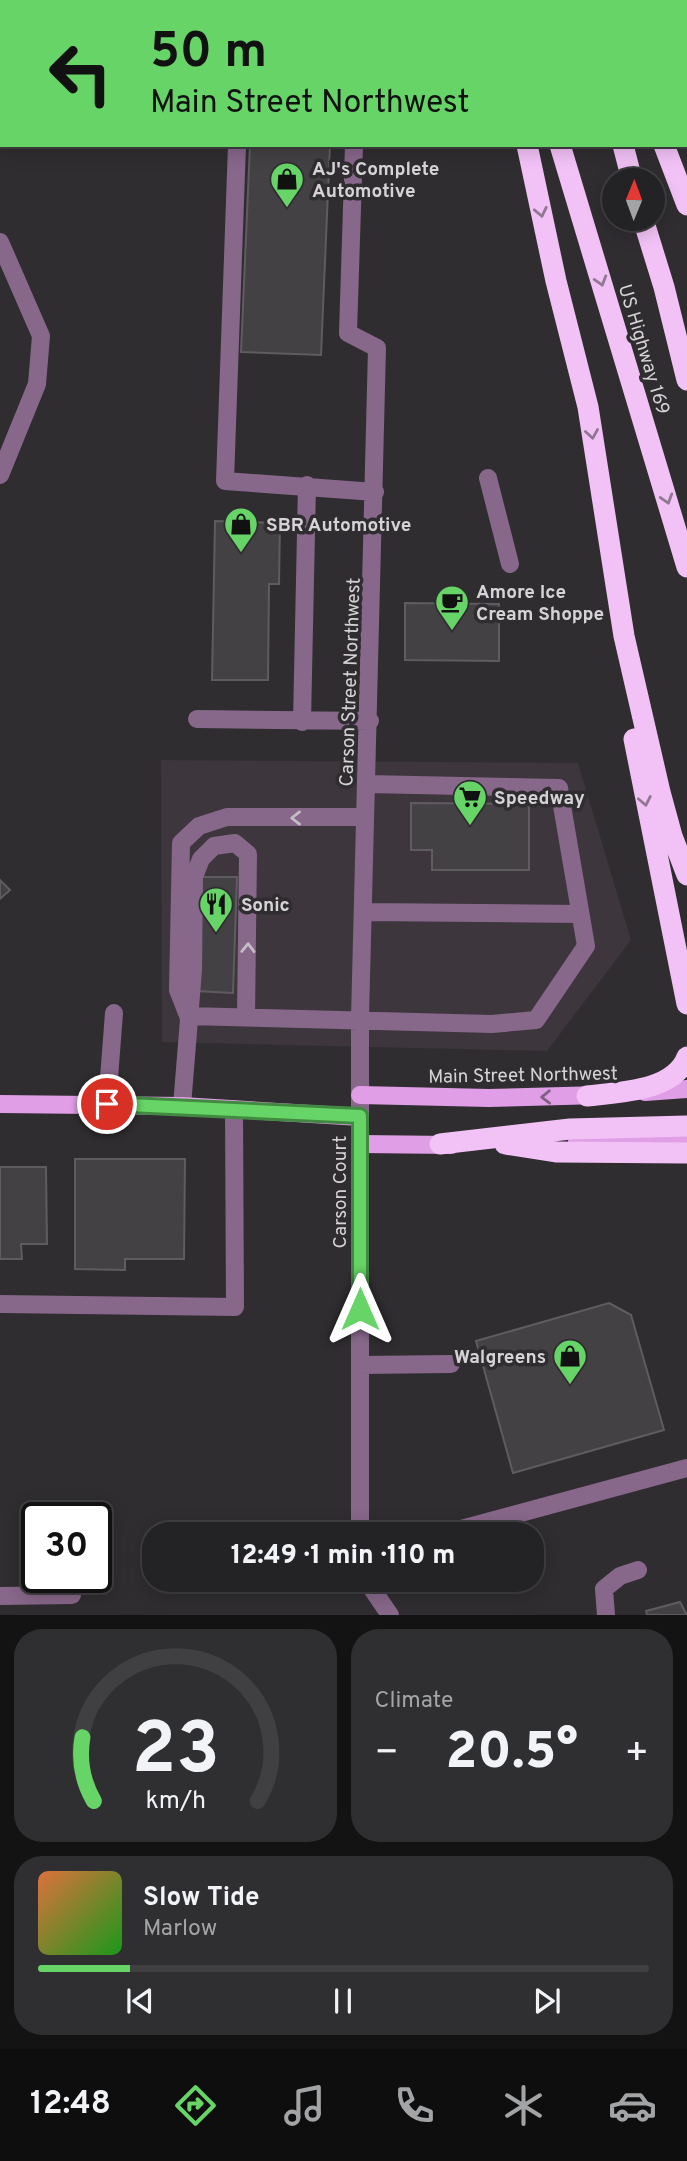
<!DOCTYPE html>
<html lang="en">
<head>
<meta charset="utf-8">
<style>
  :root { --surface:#232224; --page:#2f2f31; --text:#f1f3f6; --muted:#a3a4a6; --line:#403f41; --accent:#66d466 }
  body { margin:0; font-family:Overpass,sans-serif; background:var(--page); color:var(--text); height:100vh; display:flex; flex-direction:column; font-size:26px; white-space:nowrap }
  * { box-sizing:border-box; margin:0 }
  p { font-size:23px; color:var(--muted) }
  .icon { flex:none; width:38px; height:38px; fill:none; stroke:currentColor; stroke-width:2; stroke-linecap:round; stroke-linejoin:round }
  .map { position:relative; height:1615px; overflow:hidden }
  .panel { display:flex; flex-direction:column; gap:14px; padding:14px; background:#131314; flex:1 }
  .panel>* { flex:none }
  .top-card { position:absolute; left:0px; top:0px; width:688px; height:147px; box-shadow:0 4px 18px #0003,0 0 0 2px var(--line); background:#66d466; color:#111; overflow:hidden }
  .needle { width:46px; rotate:1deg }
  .fabs { position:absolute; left:602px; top:168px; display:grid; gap:14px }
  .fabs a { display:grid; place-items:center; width:63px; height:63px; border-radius:50%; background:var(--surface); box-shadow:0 4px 18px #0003,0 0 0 2px var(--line); font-size:35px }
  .speed { position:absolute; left:21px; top:1502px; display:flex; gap:14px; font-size:35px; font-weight:700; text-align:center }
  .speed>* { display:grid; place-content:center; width:91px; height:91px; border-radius:50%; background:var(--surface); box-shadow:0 4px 18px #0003,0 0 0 2px var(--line); line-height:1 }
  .speed .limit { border:4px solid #111; border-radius:10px; background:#fff; color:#111 }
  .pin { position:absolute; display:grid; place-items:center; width:60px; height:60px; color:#fff; margin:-30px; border:4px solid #fff; border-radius:50%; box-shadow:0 2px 7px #0007 }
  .me { position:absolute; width:77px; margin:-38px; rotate:0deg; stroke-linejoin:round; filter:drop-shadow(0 0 5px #0008) }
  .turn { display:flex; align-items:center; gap:24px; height:147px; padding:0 35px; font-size:32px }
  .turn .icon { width:91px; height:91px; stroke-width:2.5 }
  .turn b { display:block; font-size:49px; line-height:60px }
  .big { font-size:52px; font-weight:800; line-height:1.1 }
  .panel .widget { flex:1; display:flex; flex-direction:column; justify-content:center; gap:10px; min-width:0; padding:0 24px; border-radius:28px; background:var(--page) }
  .panel .dial { align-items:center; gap:0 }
  .dial svg { height:182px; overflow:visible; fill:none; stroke:var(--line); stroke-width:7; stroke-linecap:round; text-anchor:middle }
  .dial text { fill:var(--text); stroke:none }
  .song { display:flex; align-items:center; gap:21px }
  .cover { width:84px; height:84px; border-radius:10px; background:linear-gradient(135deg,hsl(20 70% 55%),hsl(120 70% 35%)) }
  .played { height:7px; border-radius:4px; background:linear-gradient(90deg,var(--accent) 15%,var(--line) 15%) }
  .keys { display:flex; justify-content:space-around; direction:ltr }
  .heat { display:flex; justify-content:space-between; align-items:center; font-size:38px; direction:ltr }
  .panel .tiles { flex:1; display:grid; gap:14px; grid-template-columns:1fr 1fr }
  .widget:last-child { grid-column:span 2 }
  .trip { position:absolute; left:142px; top:1522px; width:402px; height:70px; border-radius:28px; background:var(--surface); box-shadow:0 4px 18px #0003,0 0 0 2px var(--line); font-weight:800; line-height:70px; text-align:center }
  .menu { display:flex; height:112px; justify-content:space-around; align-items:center; background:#0e0e0e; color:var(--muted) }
  .menu .icon { width:49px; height:49px }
  .menu .current { color:var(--accent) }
  .menu b { font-size:32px; color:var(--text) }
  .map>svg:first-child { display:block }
</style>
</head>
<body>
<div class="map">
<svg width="687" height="1615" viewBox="0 0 687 1615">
  <rect width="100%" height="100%" fill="#2f2d30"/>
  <path fill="#3d363d" d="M161 760 578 763 631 940 547 1051 162 1042Z"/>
  <path fill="#444144" stroke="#5f5c60" stroke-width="2" d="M256 0H316L256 2Z
    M250 145H330L321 355 241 352Z
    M215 521 280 523 279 584H269L268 680H212Z
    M405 603 499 604V661L405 660Z
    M411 803 529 804V870H432V850H411Z
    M199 877H237L233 993 196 991Z
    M0 880 10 890 0 899Z
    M75 1159H185L184 1259H125V1270L75 1269Z
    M0 1167H46L47 1244H21L22 1259H0Z
    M609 1303 631 1315 664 1430 513 1473 476 1341Z
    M680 1602 687 1615H647L646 1611Z"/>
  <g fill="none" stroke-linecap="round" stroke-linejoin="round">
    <path stroke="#87678a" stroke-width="18" d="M347 0 348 2
      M76 2 82 0
      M241 2V0
      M0 16H2
      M237 145 225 481 375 492
      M354 145 348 333 377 348 360 1018V1535
      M0 242 41 336 37 384 0 475
      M488 478 510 564
      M197 719 370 721
      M302 722 307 485
      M364 912 579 914
      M187 1013 178 990 181 843 199 826 227 817H365
      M188 1016 492 1024 536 1020 586 946 559 788 367 784
      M107 1104 114 1013
      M182 1106 193 970 194 877 201 859 214 846 235 843 248 854 246 1016
      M0 1304 235 1307 234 1109
      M361 1365 451 1364
      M360 1535 450 1532 687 1468
      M366 1580 390 1615
      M0 1596 72 1595
      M606 1615 604 1589 620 1576 638 1570"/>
    <path stroke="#e09ee6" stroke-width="18" d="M645 1092 687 1089
      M360 1095 489 1098 600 1095
      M0 1104 182 1106 360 1117
      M577 1142 687 1140
      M360 1144 451 1145"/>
    <path stroke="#f2c2f6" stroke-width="21" d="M517 0V2
      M585 0V2
      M605 0 606 2
      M501 2V0
      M527 145 556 281 588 407 624 636 660 792 672 836 687 875
      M560 145 687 567
      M623 145 632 180
      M664 145 687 205
      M643 219 664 287 687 380
      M634 739 687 1004
      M587 1096C618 1092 674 1092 687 1057
      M440 1144 570 1129 687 1126
      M505 1144 556 1152 687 1153"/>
  </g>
  <defs><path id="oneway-chevron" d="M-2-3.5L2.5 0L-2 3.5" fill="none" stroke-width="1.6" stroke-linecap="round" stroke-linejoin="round" transform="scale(1.75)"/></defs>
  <g stroke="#907893">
    <use href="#oneway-chevron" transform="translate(541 212) rotate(78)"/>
    <use href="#oneway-chevron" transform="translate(601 281) rotate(73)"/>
    <use href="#oneway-chevron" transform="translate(592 434) rotate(81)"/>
    <use href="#oneway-chevron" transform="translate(667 499) rotate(73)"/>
    <use href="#oneway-chevron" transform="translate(645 801) rotate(79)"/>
  </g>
  <g stroke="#c5bdc6">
    <use href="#oneway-chevron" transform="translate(296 818) rotate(180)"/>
    <use href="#oneway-chevron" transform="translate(248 948) rotate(-89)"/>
  </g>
  <use stroke="#7f6082" href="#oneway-chevron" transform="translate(546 1097) rotate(179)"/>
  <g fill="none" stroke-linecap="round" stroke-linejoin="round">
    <g stroke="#428a42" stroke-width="18">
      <path id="route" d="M107 1104 360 1116V1309"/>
    </g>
    <use href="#route" stroke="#66d466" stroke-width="12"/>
  </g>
  <defs>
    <g id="shop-pin" transform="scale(1.75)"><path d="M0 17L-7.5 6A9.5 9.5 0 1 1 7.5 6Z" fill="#66d466" stroke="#2f2d30"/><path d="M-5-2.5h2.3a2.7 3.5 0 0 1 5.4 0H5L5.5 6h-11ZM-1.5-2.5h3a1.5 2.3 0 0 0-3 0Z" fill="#111"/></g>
    <g id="cafe-pin" transform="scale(1.75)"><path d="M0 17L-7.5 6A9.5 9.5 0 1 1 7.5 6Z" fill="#66d466" stroke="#2f2d30"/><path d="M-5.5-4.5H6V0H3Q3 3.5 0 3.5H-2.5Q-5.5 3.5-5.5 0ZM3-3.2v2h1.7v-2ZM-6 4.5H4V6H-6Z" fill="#111"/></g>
    <g id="supermarket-pin" transform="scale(1.75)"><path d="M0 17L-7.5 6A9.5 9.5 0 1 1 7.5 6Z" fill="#66d466" stroke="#2f2d30"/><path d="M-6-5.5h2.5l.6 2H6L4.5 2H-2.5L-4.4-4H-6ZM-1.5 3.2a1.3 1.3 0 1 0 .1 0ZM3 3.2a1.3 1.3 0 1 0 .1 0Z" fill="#111"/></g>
    <g id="restaurant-pin" transform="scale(1.75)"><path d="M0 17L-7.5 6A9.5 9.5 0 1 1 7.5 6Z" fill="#66d466" stroke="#2f2d30"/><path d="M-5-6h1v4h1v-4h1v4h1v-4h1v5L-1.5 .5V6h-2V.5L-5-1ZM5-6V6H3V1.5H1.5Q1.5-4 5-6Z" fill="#111"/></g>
  </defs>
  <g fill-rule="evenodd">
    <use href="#shop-pin" x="287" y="179"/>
    <use href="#shop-pin" x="241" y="524"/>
    <use href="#cafe-pin" x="452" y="602"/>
    <use href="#supermarket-pin" x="470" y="797"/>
    <use href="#restaurant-pin" x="216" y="904"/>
    <use href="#shop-pin" x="570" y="1356"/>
  </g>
  <g text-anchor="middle" stroke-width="7" stroke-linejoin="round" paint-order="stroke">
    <g font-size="19" font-weight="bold" fill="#d5d3d5" stroke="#2f2d30" text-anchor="start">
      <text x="312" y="175">AJ's Complete<tspan x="312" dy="22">Automotive</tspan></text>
      <text x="266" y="531">SBR Automotive</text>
      <text x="476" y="598">Amore Ice<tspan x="476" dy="22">Cream Shoppe</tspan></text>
      <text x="494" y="804">Speedway</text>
      <text x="241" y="911">Sonic</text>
      <text x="546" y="1363" text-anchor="end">Walgreens</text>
    </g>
    <g font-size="19" fill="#d5d3d5" stroke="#2f2d30">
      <text transform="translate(645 349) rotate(73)" y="7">US Highway 169</text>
      <text transform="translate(349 682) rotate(-88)" y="7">Carson Street Northwest</text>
      <text transform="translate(523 1074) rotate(-1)" y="7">Main Street Northwest</text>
      <text transform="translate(339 1192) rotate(-90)" y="7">Carson Court</text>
    </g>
  </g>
</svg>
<div class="fabs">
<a><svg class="needle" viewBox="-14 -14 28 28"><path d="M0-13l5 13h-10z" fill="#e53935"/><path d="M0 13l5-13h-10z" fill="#a3a4a6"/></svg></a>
</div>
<div class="speed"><div class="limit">30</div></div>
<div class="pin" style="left:107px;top:1104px;background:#d93025"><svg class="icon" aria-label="arrive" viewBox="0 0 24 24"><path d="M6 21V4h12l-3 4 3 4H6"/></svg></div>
<svg class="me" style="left:360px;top:1309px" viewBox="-20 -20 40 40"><path d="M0-17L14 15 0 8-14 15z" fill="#66d466" stroke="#fff" stroke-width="4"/></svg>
<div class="trip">12:49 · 1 min · 110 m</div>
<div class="top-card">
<div class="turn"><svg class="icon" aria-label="left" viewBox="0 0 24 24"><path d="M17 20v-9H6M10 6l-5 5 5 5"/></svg><div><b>50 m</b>Main Street Northwest</div></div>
</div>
</div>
<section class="panel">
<div class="tiles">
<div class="widget dial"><svg viewBox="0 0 100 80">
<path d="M14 69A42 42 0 1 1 86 69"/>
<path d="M14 69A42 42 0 0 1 9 41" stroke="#66d466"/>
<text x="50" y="56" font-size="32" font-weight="700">23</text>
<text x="50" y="72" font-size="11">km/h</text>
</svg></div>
<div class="widget"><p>Climate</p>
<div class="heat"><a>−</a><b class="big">20.5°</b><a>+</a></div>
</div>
<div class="widget">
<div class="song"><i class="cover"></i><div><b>Slow Tide</b><p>Marlow</p></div></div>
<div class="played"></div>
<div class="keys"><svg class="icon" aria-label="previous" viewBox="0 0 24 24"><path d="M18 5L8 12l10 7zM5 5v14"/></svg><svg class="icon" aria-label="pause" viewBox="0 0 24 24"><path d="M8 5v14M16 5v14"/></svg><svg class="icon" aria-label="next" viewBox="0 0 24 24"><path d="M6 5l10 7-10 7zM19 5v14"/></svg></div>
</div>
</div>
</section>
<nav class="menu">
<b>12:48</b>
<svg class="icon current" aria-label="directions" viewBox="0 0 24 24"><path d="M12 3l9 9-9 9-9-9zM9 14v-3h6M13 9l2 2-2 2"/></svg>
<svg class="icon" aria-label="music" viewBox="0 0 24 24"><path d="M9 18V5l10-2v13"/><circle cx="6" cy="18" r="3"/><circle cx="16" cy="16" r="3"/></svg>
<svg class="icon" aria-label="phone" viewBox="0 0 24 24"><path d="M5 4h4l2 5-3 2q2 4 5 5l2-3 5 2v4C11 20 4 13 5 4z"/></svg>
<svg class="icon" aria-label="climate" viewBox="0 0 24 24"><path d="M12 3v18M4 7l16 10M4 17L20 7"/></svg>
<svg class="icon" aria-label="car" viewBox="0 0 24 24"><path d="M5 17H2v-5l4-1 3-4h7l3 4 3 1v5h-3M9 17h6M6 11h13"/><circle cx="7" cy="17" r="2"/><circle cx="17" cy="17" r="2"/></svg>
</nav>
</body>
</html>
